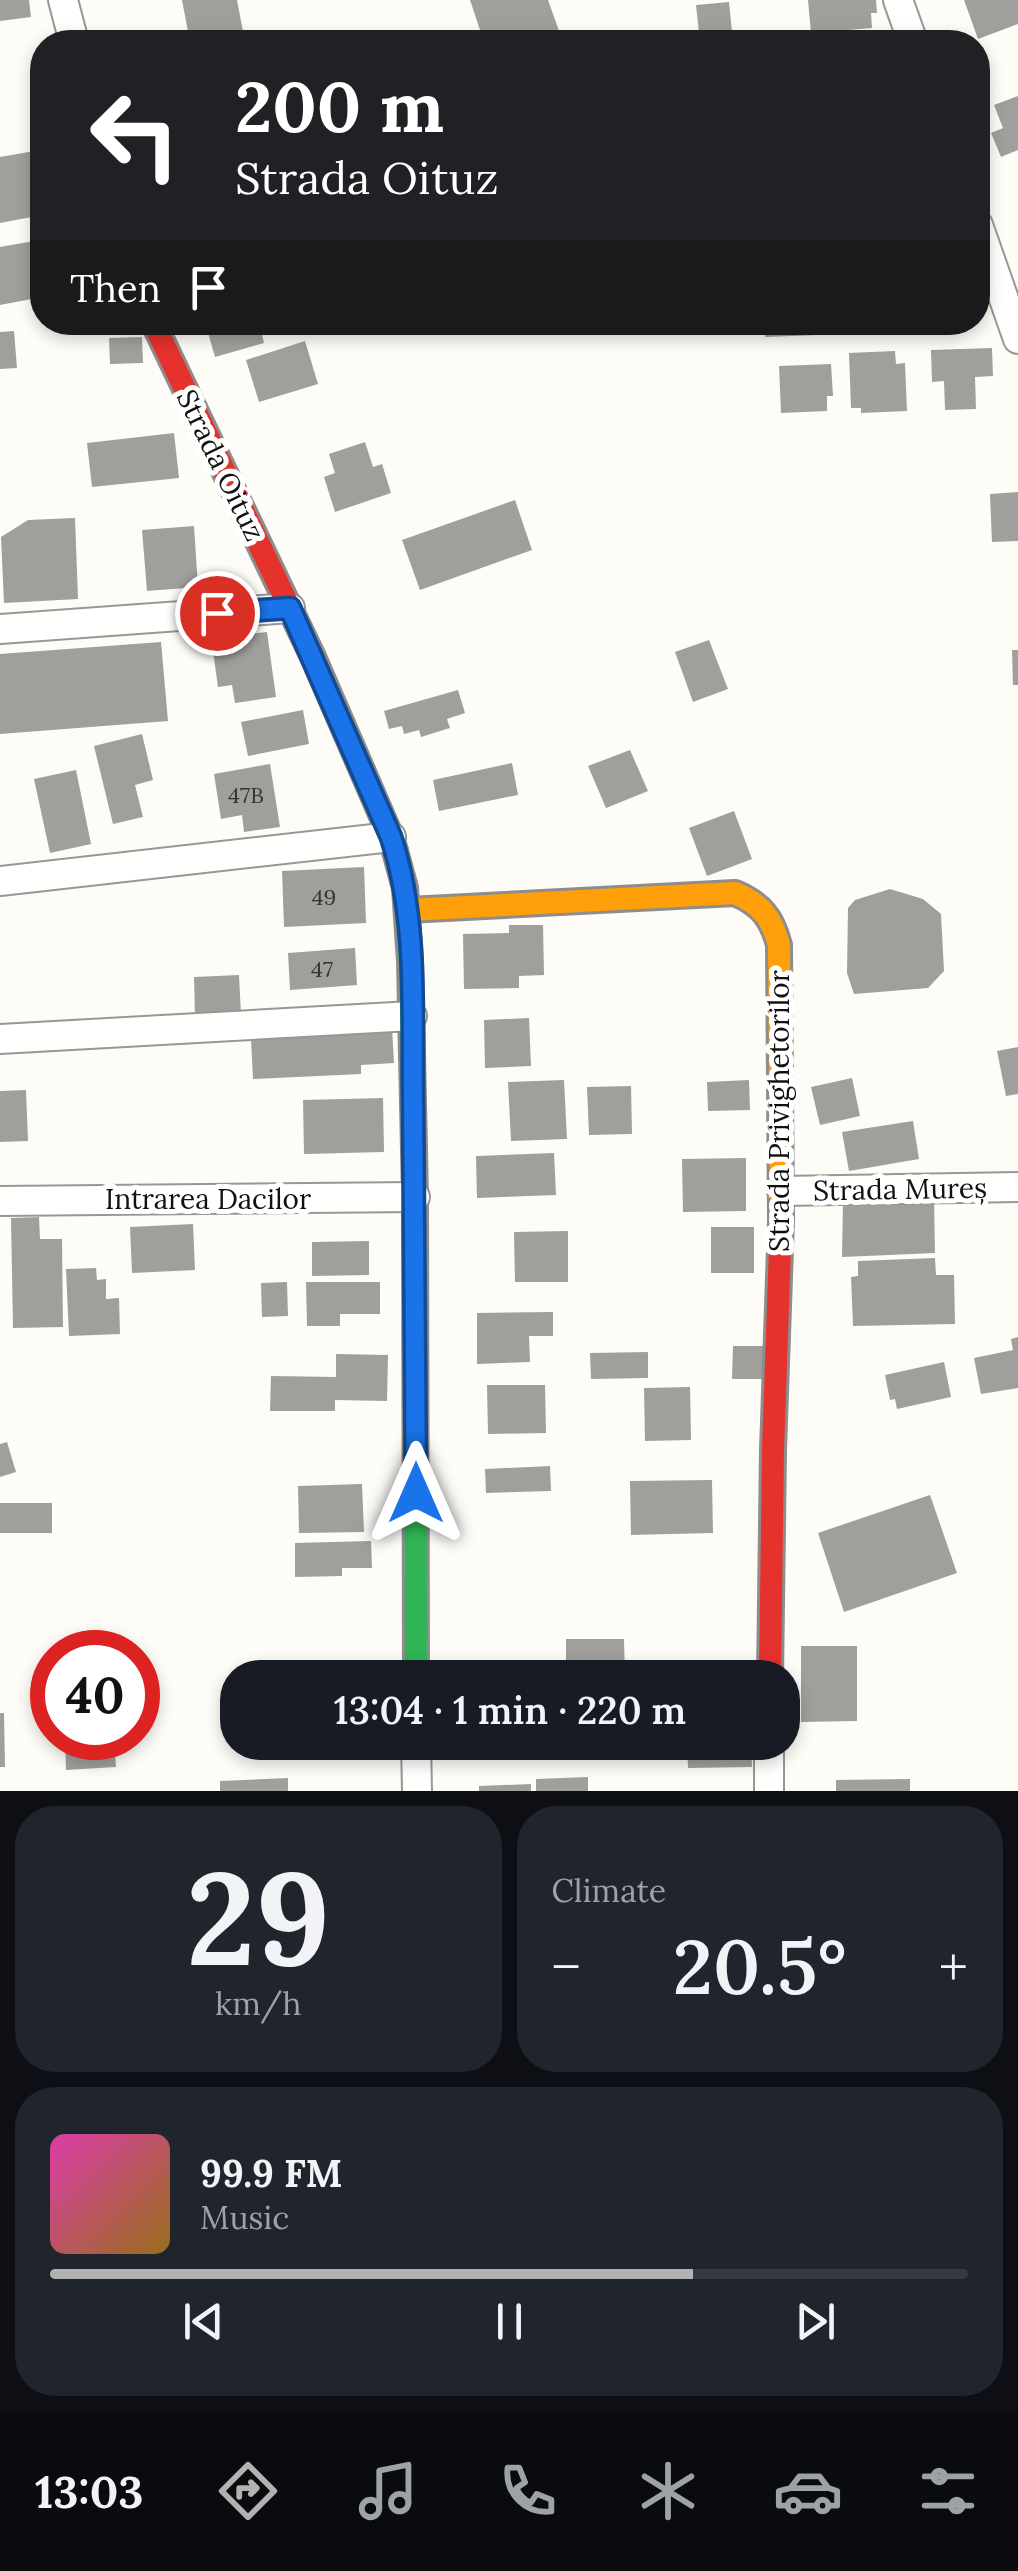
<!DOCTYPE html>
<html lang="en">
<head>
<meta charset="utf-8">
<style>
  :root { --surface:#171b24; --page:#20242c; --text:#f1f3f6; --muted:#9ea1a6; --line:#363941; --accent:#b2b2b3 }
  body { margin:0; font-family:Lora,serif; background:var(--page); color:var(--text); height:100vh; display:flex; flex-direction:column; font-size:38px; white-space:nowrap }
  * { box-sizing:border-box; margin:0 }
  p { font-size:32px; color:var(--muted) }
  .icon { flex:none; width:55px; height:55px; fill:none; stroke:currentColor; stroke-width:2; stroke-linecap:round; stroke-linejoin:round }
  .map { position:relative; height:1791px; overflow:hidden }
  .drawer { display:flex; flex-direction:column; gap:15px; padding:15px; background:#0d0f14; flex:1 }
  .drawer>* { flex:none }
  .guide { position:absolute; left:30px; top:30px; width:960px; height:305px; border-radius:40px; box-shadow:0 5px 15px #0003; background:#202124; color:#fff; overflow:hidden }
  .speed { position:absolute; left:30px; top:1630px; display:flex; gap:20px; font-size:50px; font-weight:700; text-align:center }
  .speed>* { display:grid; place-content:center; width:130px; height:130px; border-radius:50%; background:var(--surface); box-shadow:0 5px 15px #0003; line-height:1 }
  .speed .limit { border:15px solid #d22; background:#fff; color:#111 }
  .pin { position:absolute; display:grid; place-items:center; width:85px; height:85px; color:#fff; margin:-42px; border:5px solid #fff; border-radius:50%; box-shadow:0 2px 10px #0007 }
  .me { position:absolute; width:110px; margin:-55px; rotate:0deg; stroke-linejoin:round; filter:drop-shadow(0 0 8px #0008) }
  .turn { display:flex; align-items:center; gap:35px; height:210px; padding:0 40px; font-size:45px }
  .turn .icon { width:130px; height:130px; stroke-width:2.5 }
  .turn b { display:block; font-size:70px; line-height:85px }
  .then { display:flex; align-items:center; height:95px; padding:0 40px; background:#0003; gap:20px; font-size:38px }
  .big { font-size:75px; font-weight:600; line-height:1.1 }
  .drawer .tile { flex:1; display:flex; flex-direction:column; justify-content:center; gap:15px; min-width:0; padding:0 35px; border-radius:40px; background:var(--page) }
  .drawer .dial { align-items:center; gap:0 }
  .dial b { font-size:130px; line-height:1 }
  .song { display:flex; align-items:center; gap:30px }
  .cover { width:120px; height:120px; border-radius:15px; background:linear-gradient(135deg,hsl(320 70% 55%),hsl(40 70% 35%)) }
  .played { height:10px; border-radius:5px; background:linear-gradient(90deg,var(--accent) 70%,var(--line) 70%) }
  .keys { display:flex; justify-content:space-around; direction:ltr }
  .heat { display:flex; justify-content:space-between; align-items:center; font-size:55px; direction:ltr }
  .drawer .tiles { flex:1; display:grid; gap:15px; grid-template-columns:1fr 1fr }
  .tile:last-child { grid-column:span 2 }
  .trip { position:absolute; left:220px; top:1660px; width:580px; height:100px; border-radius:40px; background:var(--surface); box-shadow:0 5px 15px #0003; font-weight:600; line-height:100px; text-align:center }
  .dock { display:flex; height:160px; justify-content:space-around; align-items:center; background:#090b0e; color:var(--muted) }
  .dock .icon { width:70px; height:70px }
  .dock .selected { color:var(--accent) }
  .dock b { font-size:45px; color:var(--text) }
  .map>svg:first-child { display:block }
</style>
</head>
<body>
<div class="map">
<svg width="1018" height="1791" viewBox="0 0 1018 1791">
  <rect width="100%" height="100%" fill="#fdfcf7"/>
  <path fill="#a19f9c" d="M0 0H29L31 17 0 21Z
    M182 0H237L245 42H190Z
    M470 0H548L563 42H484Z
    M808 0H876L877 13H871L872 28 811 33Z
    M964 0H1018V24L978 39Z
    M729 2 733 42H700L696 5Z
    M1018 96V150L1001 157 991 133 1003 128 994 105Z
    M40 150 42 163V215L0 223V157Z
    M34 241 39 266 42 265V297L0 305V247Z
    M205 322H259L264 343 215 357Z
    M765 322H921L922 331 765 337Z
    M14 331 17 368 0 369V332Z
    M142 337 143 363 110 364 109 338Z
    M305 341 318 384 259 402 246 360Z
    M992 348 993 376 975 377 976 409 945 410 944 381 932 382 931 350Z
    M895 351 896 364 905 363 907 411 861 413V408H851L849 353Z
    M831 364 833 396H827V411L781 413 779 366Z
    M174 433 179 478 92 487 87 443Z
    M365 442 373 467 382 464 391 493 335 512 324 477 335 473 329 454Z
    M1018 492V541L992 542 990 494Z
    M515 500 532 550 420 590 402 540Z
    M75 518 78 599 4 603 1 537 28 520Z
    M194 526 198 587 147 591 142 530Z
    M267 632 276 697 235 703 232 685 218 687 213 651 233 648 231 636Z
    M709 640 728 689 693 702 675 652Z
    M161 642 168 721 0 734V654Z
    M1012 650H1018V685H1013Z
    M458 690 465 713 447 719 450 728 421 737 419 730 404 734 402 726 389 729 384 711Z
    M303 710 309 744 248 756 241 722Z
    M142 734 153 780 135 785 143 817 113 824 94 746Z
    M630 750 648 791 606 808 588 766Z
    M512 763 518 795 439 811 433 780Z
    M270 764 280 827 244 832 242 815 221 819 214 774Z
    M76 770 91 844 50 853 34 779Z
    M734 811 752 859 707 876 689 828Z
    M364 867 366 923 284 927 282 871Z
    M890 889 923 899 941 914 944 971 928 988 854 994 847 973 848 908 855 900Z
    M509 925H543L544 975 519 976V988L464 989 463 934 509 933Z
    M355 948 357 985 290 990 288 953Z
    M239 975 241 1015 195 1017 194 977Z
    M529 1018 531 1066 485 1068 484 1020Z
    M392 1028 394 1063 361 1065V1074L253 1079 251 1039 359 1034V1030Z
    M1018 1047V1094L1006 1096 997 1051Z
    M852 1078 860 1116 820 1125 811 1087Z
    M564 1080 567 1139 511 1141 508 1082Z
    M749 1080 750 1110 708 1111 707 1082Z
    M631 1086 632 1134 589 1135 587 1087Z
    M26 1090 28 1141 0 1142V1091Z
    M383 1098 384 1152 304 1154 303 1100Z
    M913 1121 919 1159 849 1171 842 1132Z
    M554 1153 556 1195 477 1198 476 1156Z
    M746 1158V1211L683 1212 682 1159Z
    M934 1197 935 1253 842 1257 843 1201Z
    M39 1217 40 1239H62L63 1327 13 1328 11 1218Z
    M193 1224 195 1270 132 1273 130 1227Z
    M711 1227H754V1273H711Z
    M568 1231V1282H515L514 1232Z
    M369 1241V1275L312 1276V1242Z
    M935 1258 936 1275H954L955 1324 853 1326 851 1277 858 1276V1261Z
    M96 1268 97 1280 106 1279V1299L119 1298 120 1334 69 1336 66 1269Z
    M287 1282 288 1316 262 1317 261 1283Z
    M306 1282H380V1314H340V1326H307Z
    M553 1312V1336H529L530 1362 477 1364V1313Z
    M1018 1337V1388L981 1394 974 1358 1013 1350 1011 1339Z
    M733 1346H768V1379H732Z
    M648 1352V1378L591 1379 590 1353Z
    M336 1354 388 1355 387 1401 335 1400V1411H270L271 1376 336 1377Z
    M944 1362 951 1397 897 1409 895 1399 890 1400 885 1375Z
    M487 1385H545L546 1433 488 1434Z
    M690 1387 691 1440 645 1441 644 1388Z
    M7 1442 16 1472 0 1477V1444Z
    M550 1466 551 1491 486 1493 485 1469Z
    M712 1480 713 1533 631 1535 630 1481Z
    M362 1484 364 1532 299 1533 298 1486Z
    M930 1495 957 1573 844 1612 818 1533Z
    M0 1503H52V1533H0Z
    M371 1541 372 1568H342V1576L295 1577V1543Z
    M566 1639H624L625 1678H586V1661H566Z
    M801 1646H857V1721L801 1722Z
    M373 1660 374 1678H298L297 1663Z
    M0 1713H4L5 1767H0Z
    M65 1738H114L116 1767 66 1770Z
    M313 1742H374V1753L314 1755Z
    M482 1742H527L528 1756 483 1757Z
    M687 1742H751L752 1767 688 1768Z
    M588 1777V1791H536V1779Z
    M288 1778V1791H220V1781Z
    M910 1779V1791H836V1780Z
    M531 1784V1791H479V1786Z"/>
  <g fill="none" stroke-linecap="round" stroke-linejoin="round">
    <g stroke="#979795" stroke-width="32">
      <path id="street" d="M63 0 74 42
        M898 0 913 42
        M978 225 1018 339
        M0 629 290 608
        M0 881 391 837
        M0 1039 412 1016
        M782 1191 1018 1187
        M0 1201 415 1197
        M416 1742 417 1791
        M769 1791V1742"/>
    </g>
    <g stroke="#8e8d8b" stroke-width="28">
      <path id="fast" d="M395 851 405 888 410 961 415 1197 416 1678"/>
    </g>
    <g stroke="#8e8d8b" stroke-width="28">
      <path id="slow" d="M408 910 735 893C761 904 772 918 779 945L781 1220"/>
    </g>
    <g stroke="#8e8d8b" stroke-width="28">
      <path id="jam" d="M153 322 313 657 391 837 395 851
        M770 1678 773 1450 781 1220"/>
    </g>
    <use href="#street" stroke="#fffffe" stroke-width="28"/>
    <use href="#fast" stroke="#30b455" stroke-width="22"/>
    <use href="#slow" stroke="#ff9f0a" stroke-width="22"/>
    <use href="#jam" stroke="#e5322d" stroke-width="22"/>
  </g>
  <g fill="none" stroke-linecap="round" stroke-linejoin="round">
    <g stroke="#114b97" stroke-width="25">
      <path id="route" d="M217 613 290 608 391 837C418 919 412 1009 413 1095 415 1227 416 1360 416 1493"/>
    </g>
    <use href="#route" stroke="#1a73e8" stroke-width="18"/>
  </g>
  <g text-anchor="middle" stroke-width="10" stroke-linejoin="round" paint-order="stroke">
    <g font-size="22" fill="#353434">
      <text x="246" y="803">47B</text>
      <text x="324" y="905">49</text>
      <text x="322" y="977">47</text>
    </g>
    <g font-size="28" fill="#111" stroke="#fff">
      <text transform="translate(221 465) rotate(64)" y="10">Strada Oituz</text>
      <text transform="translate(779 1111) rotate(-90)" y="10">Strada Privighetorilor</text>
      <text transform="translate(900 1189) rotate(-1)" y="10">Strada Mureș</text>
      <text x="208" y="1209">Intrarea Dacilor</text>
    </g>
  </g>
</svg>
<div class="speed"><div class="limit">40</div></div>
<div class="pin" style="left:217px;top:613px;background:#d93025"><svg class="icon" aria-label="arrive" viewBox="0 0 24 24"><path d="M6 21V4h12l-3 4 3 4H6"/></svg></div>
<svg class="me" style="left:416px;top:1493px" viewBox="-20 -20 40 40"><path d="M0-17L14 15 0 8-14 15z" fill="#1a73e8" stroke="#fff" stroke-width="4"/></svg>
<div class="trip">13:04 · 1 min · 220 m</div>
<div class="guide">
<div class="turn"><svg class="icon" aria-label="left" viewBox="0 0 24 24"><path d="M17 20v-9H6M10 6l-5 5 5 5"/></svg><div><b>200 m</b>Strada Oituz</div></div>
<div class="then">Then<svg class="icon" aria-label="arrive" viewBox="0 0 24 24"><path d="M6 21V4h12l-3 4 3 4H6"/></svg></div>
</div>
</div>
<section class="drawer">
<div class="tiles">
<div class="tile dial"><b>29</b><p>km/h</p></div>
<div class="tile"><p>Climate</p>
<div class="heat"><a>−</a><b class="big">20.5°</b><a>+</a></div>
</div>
<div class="tile">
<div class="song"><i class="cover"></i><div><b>99.9 FM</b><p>Music</p></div></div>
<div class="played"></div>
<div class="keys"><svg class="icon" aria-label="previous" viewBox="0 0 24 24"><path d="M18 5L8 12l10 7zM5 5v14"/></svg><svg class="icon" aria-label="pause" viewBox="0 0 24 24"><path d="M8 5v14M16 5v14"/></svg><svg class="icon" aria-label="next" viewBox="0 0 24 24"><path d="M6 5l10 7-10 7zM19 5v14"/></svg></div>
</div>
</div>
</section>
<nav class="dock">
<b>13:03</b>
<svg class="icon selected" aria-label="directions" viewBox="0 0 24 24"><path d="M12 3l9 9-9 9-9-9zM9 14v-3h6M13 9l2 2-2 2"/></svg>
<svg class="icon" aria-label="music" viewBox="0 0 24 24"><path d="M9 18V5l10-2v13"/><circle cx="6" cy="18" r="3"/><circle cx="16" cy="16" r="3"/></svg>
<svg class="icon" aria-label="phone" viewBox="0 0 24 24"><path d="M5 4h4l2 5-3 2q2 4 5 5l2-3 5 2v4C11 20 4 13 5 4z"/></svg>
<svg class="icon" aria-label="climate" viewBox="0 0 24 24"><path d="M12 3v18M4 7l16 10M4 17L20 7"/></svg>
<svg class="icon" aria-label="car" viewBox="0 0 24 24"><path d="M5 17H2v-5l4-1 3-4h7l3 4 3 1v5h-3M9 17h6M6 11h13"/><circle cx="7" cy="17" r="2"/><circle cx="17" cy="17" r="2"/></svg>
<svg class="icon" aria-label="filters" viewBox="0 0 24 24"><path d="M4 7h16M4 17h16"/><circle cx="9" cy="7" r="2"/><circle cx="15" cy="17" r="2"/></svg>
</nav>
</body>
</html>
